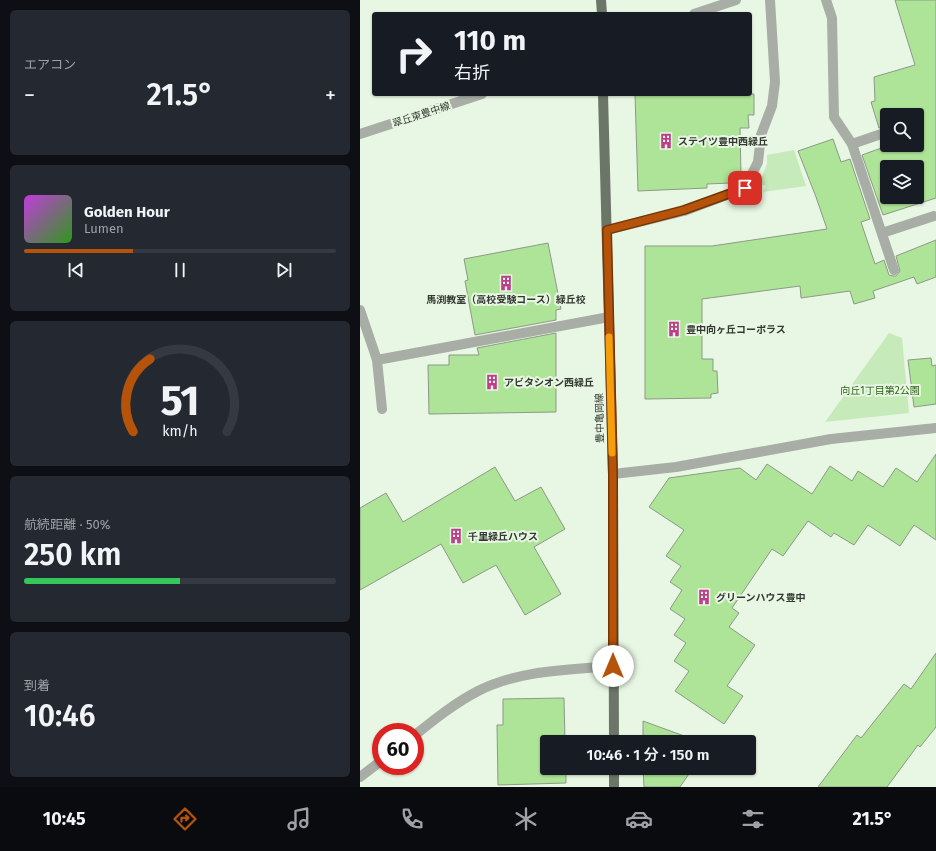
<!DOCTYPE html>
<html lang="ja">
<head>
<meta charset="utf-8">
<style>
  :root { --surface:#171b24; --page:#242831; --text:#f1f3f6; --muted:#9ea1a6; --line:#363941; --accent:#b45309 }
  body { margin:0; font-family:"Fira Sans","Noto Sans JP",sans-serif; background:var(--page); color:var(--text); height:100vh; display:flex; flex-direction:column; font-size:15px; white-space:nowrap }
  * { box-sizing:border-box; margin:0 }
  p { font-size:13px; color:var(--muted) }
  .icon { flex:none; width:22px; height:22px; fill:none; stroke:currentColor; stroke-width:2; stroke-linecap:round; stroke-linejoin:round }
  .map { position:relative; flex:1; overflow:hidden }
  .panel { display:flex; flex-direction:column; gap:10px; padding:10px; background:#0d0f14; width:360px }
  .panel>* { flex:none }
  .top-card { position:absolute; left:12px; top:12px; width:380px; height:84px; border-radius:4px; box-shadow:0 1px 3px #0004; background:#171b24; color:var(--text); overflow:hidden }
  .tools { position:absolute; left:520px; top:108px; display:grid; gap:8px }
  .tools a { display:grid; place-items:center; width:44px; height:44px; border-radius:4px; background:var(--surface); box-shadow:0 1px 3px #0004; font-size:20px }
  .speed { position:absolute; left:12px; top:723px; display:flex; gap:8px; font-size:20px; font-weight:700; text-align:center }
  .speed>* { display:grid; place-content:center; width:52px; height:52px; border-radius:50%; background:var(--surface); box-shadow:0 1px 3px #0004; line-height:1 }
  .speed .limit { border:6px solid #d22; background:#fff; color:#111 }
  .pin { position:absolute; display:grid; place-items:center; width:34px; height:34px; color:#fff; margin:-17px; border-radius:8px; box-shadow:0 2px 6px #0006 }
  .me { position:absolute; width:44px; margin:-22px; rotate:0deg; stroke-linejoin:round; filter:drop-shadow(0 0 3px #0008) }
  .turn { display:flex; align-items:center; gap:14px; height:84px; padding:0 16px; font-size:18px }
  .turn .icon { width:52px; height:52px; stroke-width:2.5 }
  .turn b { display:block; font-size:28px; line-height:34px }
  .big { font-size:30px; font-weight:600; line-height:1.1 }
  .panel .tile { flex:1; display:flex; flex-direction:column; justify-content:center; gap:6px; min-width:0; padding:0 14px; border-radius:6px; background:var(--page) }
  .panel .dial { align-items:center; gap:0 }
  .dial svg { height:104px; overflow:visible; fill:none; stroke:var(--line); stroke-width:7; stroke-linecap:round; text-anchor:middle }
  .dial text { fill:var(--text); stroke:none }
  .song { display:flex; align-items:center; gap:12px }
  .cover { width:48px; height:48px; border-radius:6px; background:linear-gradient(135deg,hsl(290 70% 55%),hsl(110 70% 35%)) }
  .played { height:4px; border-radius:2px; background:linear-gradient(90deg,var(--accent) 35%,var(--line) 35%) }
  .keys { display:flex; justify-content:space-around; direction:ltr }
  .heat { display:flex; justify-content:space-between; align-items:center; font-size:22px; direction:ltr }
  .charge { height:6px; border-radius:3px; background:linear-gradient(90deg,#34c759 50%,var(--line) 0) }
  .trip { position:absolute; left:180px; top:735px; width:216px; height:40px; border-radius:4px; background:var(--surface); box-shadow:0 1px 3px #0004; font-weight:600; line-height:40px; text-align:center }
  .tabs { display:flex; height:64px; justify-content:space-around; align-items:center; background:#090b0e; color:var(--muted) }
  .tabs .icon { width:28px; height:28px }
  .tabs .selected { color:var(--accent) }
  .tabs b { font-size:18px; color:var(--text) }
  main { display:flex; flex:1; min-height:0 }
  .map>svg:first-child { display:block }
</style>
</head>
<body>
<main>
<section class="panel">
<div class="tile"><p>エアコン</p>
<div class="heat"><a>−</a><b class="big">21.5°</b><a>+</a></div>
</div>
<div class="tile">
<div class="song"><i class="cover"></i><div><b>Golden Hour</b><p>Lumen</p></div></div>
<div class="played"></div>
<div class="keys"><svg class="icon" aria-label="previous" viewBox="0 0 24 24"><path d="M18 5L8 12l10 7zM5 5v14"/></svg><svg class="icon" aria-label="pause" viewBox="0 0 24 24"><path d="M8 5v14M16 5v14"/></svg><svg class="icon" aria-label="next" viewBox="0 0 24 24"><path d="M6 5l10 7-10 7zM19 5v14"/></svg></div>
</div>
<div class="tile dial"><svg viewBox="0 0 100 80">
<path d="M14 69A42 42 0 1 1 86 69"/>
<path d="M14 69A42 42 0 0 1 27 13" stroke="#b45309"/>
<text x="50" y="56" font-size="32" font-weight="700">51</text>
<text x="50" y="72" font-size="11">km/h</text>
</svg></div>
<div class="tile"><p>航続距離 · 50%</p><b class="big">250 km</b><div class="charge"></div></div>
<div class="tile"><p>到着</p><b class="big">10:46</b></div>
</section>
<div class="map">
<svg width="576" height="787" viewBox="0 0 576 787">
  <rect width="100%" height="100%" fill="#e8f6e4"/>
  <path fill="#c6eab9" d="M434 150 446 186 403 192 406 186 399 184 407 164V155Z
    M529 333 542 338 549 413 465 422Z"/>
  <path fill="#ade497" stroke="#8d9988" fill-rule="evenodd" d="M535 0H576V198L523 215 502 155 524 147 522 140 527 139V145H557V115H527V126L519 128 511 102 515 101 514 77 555 65ZM527 167H557V197H527Z
    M275 94H394V115H388L389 128H380L381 175 369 176 370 183 347 184V188L278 191Z
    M473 139 481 162 490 159 510 219 501 222 515 264 524 260 529 275 533 276H536L540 271 536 256 576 240V277L557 284 554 277 513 291 515 298 494 304 490 291 441 298 440 286 342 299V359H353V371H357L358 393 351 394V398L285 399V246H352L467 229 456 197 438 151Z
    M188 243 201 309 196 310V320L115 335 105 281 108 280 104 259Z
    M196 333V412L69 414 68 365H89V355H119L117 348Z
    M571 358 572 366 576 365V404L554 407 548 360Z
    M576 454V540L554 525 540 546 508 525 494 545 474 533 471 537 448 521 423 556 412 549 372 608 379 613 369 627 395 645 367 686 383 696 364 724 315 691 329 671 314 661 326 643 314 635 325 619 310 609 322 590 310 582 321 566 306 556 324 530 289 507 309 478 380 468 396 480 407 464 452 494 470 466 492 481 498 471 523 487 536 468 557 482Z
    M135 467 155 501 181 487 205 529 174 547 201 594 165 615 136 565 103 583 81 544 0 590V508L26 493 43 522Z
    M576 653V727L560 747 558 745 527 787H458L497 735 501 738 544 684 551 689Z
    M204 698 205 742H187V768H206V783L138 785 137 725H143V699Z
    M283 721 338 741V742H283Z
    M283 768H333L320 787H284Z"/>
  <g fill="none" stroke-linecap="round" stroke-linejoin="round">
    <path stroke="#a8ada6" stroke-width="10" d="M492 144 527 132
      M522 233 574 216"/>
    <path stroke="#a8ada6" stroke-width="10" d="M466 0 472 18 474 117 492 144 534 270
      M334 14 376 0
      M247 230 324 211 385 188 398 162 401 135 412 106 415 82 410 0
      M0 310 17 360 22 409
      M17 360 249 317
      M253 474 316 467 471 439 576 428
      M55 735C75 719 95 703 118 691 159 670 208 670 253 666
      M0 777 21 761"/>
    <path stroke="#a8ada6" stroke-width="10" d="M0 134 122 94"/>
    <path stroke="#6b7568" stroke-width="10" d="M241 0 242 14
      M243 94 253 474 254 742
      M254 768V787"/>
  </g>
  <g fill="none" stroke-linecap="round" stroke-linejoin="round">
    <g stroke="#753606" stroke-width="10">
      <path id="route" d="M253 666V474L247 230 324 210 385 188"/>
    </g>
    <use href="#route" stroke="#b45309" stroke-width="7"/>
    <path stroke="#f59e0b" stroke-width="7" d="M249 337 252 453"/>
  </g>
  <defs>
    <g id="building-bare" transform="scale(1.2)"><path d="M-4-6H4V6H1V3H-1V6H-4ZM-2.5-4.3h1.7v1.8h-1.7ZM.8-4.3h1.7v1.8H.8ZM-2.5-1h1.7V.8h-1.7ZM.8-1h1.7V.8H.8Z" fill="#bd3e8a" stroke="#e8f6e4" stroke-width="2.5" paint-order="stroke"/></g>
  </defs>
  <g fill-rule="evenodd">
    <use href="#building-bare" x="306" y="141"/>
    <use href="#building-bare" x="146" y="283"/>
    <use href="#building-bare" x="314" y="329"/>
    <use href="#building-bare" x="132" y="382"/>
    <use href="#building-bare" x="96" y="536"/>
    <use href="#building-bare" x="344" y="597"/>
  </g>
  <g text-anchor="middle" stroke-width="4" stroke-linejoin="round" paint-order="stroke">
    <g font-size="10" fill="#333831" stroke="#e8f6e4">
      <text transform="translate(61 114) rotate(-18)" y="4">翠丘東豊中線</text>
      <text transform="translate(239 418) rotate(-91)" y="4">豊中亀岡線</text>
    </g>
    <g font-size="10" font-weight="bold" fill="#333831" stroke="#e8f6e4" text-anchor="start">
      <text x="318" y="145">ステイツ豊中西緑丘</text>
      <text x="146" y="303" text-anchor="middle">馬渕教室（高校受験コース）緑丘校</text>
      <text x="326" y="333">豊中向ヶ丘コーポラス</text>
      <text x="144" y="386">アビタシオン西緑丘</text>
      <text x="108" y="540">千里緑丘ハウス</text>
      <text x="356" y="601">グリーンハウス豊中</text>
    </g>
    <g font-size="10" fill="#2d5f13" stroke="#e8f6e4">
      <text x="520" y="394">向丘1丁目第2公園</text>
    </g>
  </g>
</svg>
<div class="tools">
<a><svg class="icon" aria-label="search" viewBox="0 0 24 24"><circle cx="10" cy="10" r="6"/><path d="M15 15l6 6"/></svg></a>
<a><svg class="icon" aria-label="layers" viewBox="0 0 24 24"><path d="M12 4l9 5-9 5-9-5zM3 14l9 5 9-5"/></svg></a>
</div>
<div class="speed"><div class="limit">60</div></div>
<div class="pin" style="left:385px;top:188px;background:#d93025"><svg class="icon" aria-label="arrive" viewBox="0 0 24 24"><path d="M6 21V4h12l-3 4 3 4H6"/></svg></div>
<svg class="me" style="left:253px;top:666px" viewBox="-20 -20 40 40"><circle r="19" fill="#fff"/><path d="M0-13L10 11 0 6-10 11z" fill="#b45309"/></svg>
<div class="trip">10:46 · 1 分 · 150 m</div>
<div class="top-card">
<div class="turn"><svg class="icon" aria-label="right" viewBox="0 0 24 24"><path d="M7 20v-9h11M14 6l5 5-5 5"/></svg><div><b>110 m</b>右折</div></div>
</div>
</div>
</main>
<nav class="tabs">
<b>10:45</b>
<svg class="icon selected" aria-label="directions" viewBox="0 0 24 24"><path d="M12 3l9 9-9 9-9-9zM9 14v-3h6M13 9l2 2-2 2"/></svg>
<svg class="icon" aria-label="music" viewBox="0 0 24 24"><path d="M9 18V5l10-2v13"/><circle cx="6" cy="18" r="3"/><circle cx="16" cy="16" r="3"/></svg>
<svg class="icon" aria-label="phone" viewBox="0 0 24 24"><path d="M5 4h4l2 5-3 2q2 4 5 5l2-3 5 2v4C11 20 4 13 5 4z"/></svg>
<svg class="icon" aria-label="climate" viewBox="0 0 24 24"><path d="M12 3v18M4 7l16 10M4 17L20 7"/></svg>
<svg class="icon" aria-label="car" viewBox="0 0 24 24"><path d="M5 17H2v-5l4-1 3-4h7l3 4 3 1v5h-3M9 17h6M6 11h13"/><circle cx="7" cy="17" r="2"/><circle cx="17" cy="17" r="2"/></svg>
<svg class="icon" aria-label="filters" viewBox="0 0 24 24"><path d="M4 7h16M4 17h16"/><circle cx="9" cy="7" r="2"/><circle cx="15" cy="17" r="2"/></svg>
<b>21.5°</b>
</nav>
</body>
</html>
